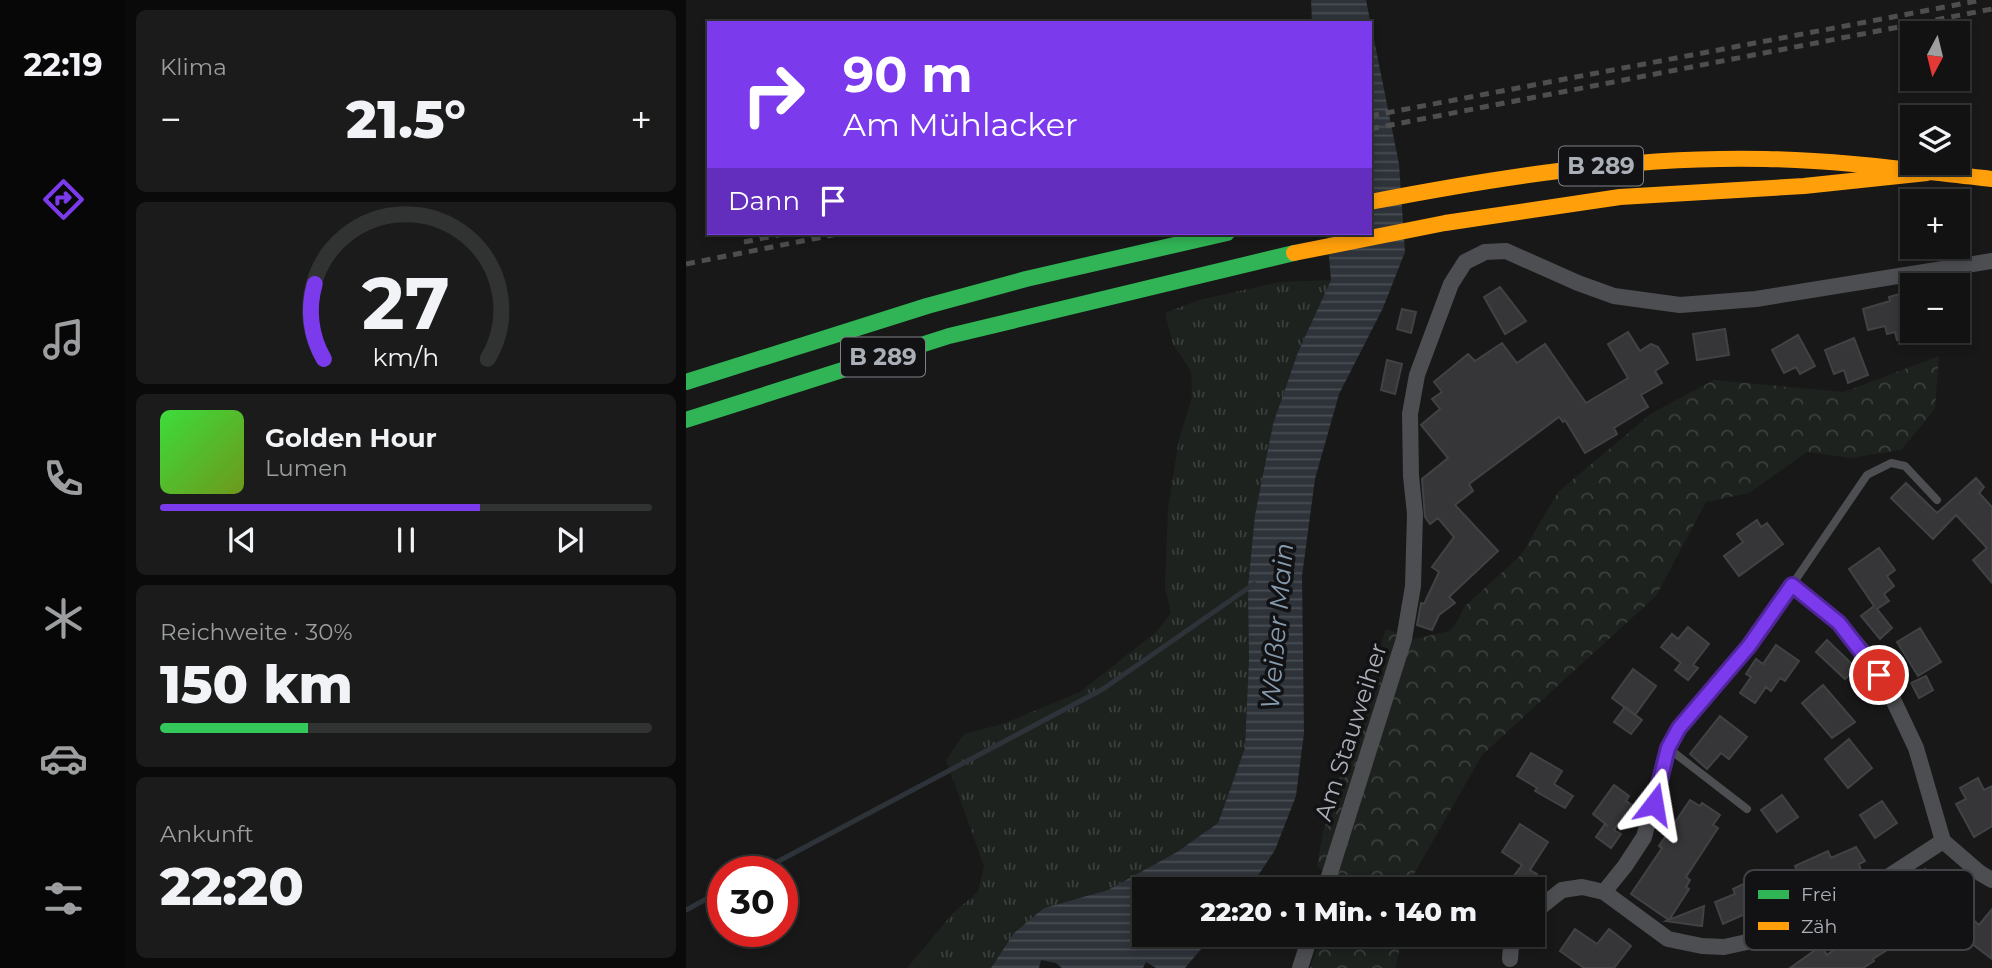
<!DOCTYPE html>
<html lang="de">
<head>
<meta charset="utf-8">
<style>
  :root { --surface:#121212; --page:#1b1b1b; --text:#f1f3f6; --muted:#9c9e9f; --line:#313232; --accent:#7c3aed }
  body { margin:0; font-family:Montserrat,sans-serif; background:var(--page); color:var(--text); height:100vh; display:flex; flex-direction:column; font-size:26px; white-space:nowrap }
  * { box-sizing:border-box; margin:0 }
  p { font-size:23px; color:var(--muted) }
  .icon { flex:none; width:38px; height:38px; fill:none; stroke:currentColor; stroke-width:2; stroke-linecap:round; stroke-linejoin:round }
  .map { position:relative; flex:1; overflow:hidden }
  .panel { display:flex; flex-direction:column; gap:10px; padding:10px; background:#0a0a0a; width:560px }
  .panel>* { flex:none }
  .banner { position:absolute; left:21px; top:21px; width:665px; height:214px; border-radius:0px; box-shadow:0 4px 10px #0003,0 0 0 2px var(--line); background:#7c3aed; color:#fff; overflow:hidden }
  .needle { width:46px; rotate:187deg }
  .fabs { position:absolute; left:1214px; top:21px; display:grid; gap:14px }
  .fabs a { display:grid; place-items:center; width:70px; height:70px; border-radius:0px; background:var(--surface); box-shadow:0 4px 10px #0003,0 0 0 2px var(--line); font-size:35px }
  .speed { position:absolute; left:21px; top:856px; display:flex; gap:14px; font-size:35px; font-weight:700; text-align:center }
  .speed>* { display:grid; place-content:center; width:91px; height:91px; border-radius:50%; background:var(--surface); box-shadow:0 4px 10px #0003,0 0 0 2px var(--line); line-height:1 }
  .speed .limit { border:10px solid #d22; background:#fff; color:#111 }
  .pin { position:absolute; display:grid; place-items:center; width:60px; height:60px; color:#fff; margin:-30px; border:4px solid #fff; border-radius:50%; box-shadow:0 2px 7px #0007 }
  .me { position:absolute; width:77px; margin:-38px; rotate:14deg; stroke-linejoin:round; filter:drop-shadow(0 0 5px #0008) }
  .turn { display:flex; align-items:center; gap:24px; height:147px; padding:0 21px; font-size:32px }
  .turn .icon { width:91px; height:91px; stroke-width:2.5 }
  .turn b { display:block; font-size:49px; line-height:60px }
  .then { display:flex; align-items:center; height:66px; padding:0 21px; background:#0003; gap:14px; font-size:26px }
  .big { font-size:52px; font-weight:800; line-height:1.1 }
  .panel .card { flex:1; display:flex; flex-direction:column; justify-content:center; gap:10px; min-width:0; padding:0 24px; border-radius:10px; background:var(--page) }
  .panel .dial { align-items:center; gap:0 }
  .dial svg { height:182px; overflow:visible; fill:none; stroke:var(--line); stroke-width:7; stroke-linecap:round; text-anchor:middle }
  .dial text { fill:var(--text); stroke:none }
  .song { display:flex; align-items:center; gap:21px }
  .cover { width:84px; height:84px; border-radius:10px; background:linear-gradient(135deg,hsl(120 70% 55%),hsl(80 70% 35%)) }
  .played { height:7px; border-radius:4px; background:linear-gradient(90deg,var(--accent) 65%,var(--line) 65%) }
  .keys { display:flex; justify-content:space-around; direction:ltr }
  .heat { display:flex; justify-content:space-between; align-items:center; font-size:38px; direction:ltr }
  .charge { height:10px; border-radius:5px; background:linear-gradient(90deg,#34c759 30%,var(--line) 0) }
  .trip { position:absolute; left:446px; top:877px; width:413px; height:70px; border-radius:0px; background:var(--surface); box-shadow:0 4px 10px #0003,0 0 0 2px var(--line); font-weight:800; line-height:70px; text-align:center }
  main { display:flex; flex:1; min-height:0 }
  .tab-bar { display:flex; flex-direction:column; width:126px; justify-content:space-around; align-items:center; background:#070707; color:var(--muted) }
  .tab-bar .icon { width:49px; height:49px }
  .tab-bar .active { color:var(--accent) }
  .tab-bar b { font-size:32px; color:var(--text) }
  .map>svg:first-child { display:block }
</style>
</head>
<body>
<main>
<nav class="tab-bar">
<b>22:19</b>
<svg class="icon active" aria-label="directions" viewBox="0 0 24 24"><path d="M12 3l9 9-9 9-9-9zM9 14v-3h6M13 9l2 2-2 2"/></svg>
<svg class="icon" aria-label="music" viewBox="0 0 24 24"><path d="M9 18V5l10-2v13"/><circle cx="6" cy="18" r="3"/><circle cx="16" cy="16" r="3"/></svg>
<svg class="icon" aria-label="phone" viewBox="0 0 24 24"><path d="M5 4h4l2 5-3 2q2 4 5 5l2-3 5 2v4C11 20 4 13 5 4z"/></svg>
<svg class="icon" aria-label="climate" viewBox="0 0 24 24"><path d="M12 3v18M4 7l16 10M4 17L20 7"/></svg>
<svg class="icon" aria-label="car" viewBox="0 0 24 24"><path d="M5 17H2v-5l4-1 3-4h7l3 4 3 1v5h-3M9 17h6M6 11h13"/><circle cx="7" cy="17" r="2"/><circle cx="17" cy="17" r="2"/></svg>
<svg class="icon" aria-label="filters" viewBox="0 0 24 24"><path d="M4 7h16M4 17h16"/><circle cx="9" cy="7" r="2"/><circle cx="15" cy="17" r="2"/></svg>
</nav>
<section class="panel">
<div class="card"><p>Klima</p>
<div class="heat"><a>−</a><b class="big">21.5°</b><a>+</a></div>
</div>
<div class="card dial"><svg viewBox="0 0 100 80">
<path d="M14 69A42 42 0 1 1 86 69"/>
<path d="M14 69A42 42 0 0 1 10 36" stroke="#7c3aed"/>
<text x="50" y="56" font-size="32" font-weight="700">27</text>
<text x="50" y="72" font-size="11">km/h</text>
</svg></div>
<div class="card">
<div class="song"><i class="cover"></i><div><b>Golden Hour</b><p>Lumen</p></div></div>
<div class="played"></div>
<div class="keys"><svg class="icon" aria-label="previous" viewBox="0 0 24 24"><path d="M18 5L8 12l10 7zM5 5v14"/></svg><svg class="icon" aria-label="pause" viewBox="0 0 24 24"><path d="M8 5v14M16 5v14"/></svg><svg class="icon" aria-label="next" viewBox="0 0 24 24"><path d="M6 5l10 7-10 7zM19 5v14"/></svg></div>
</div>
<div class="card"><p>Reichweite · 30%</p><b class="big">150 km</b><div class="charge"></div></div>
<div class="card"><p>Ankunft</p><b class="big">22:20</b></div>
</section>
<div class="map">
<svg width="1306" height="968" viewBox="0 0 1306 968">
  <defs>
    <pattern id="grass-tufts" width="24" height="20" patternUnits="userSpaceOnUse" patternTransform="scale(1.75)"><rect width="24" height="20" fill="#1d221e"/><path d="M3 7l-1-3M5 7V3M7 7l1-3M15 17l-1-3M17 17v-4M19 17l1-3" fill="none" stroke="#3b403c"/></pattern>
    <pattern id="forest-crowns" width="20" height="18" patternUnits="userSpaceOnUse" patternTransform="scale(1.75)"><rect width="20" height="18" fill="#1d221e"/><path d="M2 6a3 3 0 1 1 6 0M12 15a3 3 0 1 1 6 0" fill="none" stroke="#3b403c"/></pattern>
    <pattern id="water-rules" width="6" height="5" patternUnits="userSpaceOnUse" patternTransform="scale(1.75)"><rect width="6" height="5" fill="#2d3339"/><path d="M0 2.5h6" fill="none" stroke="#494e53"/></pattern>
  </defs>
  <rect width="100%" height="100%" fill="#181818"/>
  <path fill="url(#grass-tufts)" d="M645 280 612 352 587 424 569 515 559 748 532 823 491 852 422 890 358 908 328 933 305 968H221L267 913 292 892 298 866 260 760 278 734 317 724 394 692 470 632 485 613 479 588 482 509 493 439 506 397 505 371 487 344 479 313 513 300 594 282Z"/>
  <path fill="url(#forest-crowns)" d="M1253 356 1249 409 1215 450 1164 458 1121 452 1063 493 1020 502 970 596 796 755 728 874 725 889H651L653 883 631 866 637 832 700 629 729 639 763 631 769 625 779 606 835 555 872 492 966 413 1028 380 1158 392Z
    M636 934 716 935 710 968H624Z"/>
  <path fill="url(#water-rules)" d="M625 0H680L713 164 719 252 697 308 653 394 629 479 616 576 618 733 610 796 589 850 563 889H458V934L527 935 499 968H470L460 962 457 968H376L370 963 355 960 353 968H305L328 933 358 908 422 890 491 852 532 823 559 748 563 658 562 587 569 515 587 424 612 352 645 280 641 233H684V23H626Z"/>
  <g fill="none" stroke-linecap="round" stroke-linejoin="round">
    <path stroke="#2d3339" stroke-width="5" d="M72 872 417 689 568 584
      M0 910 37 890"/>
  </g>
  <path fill="#363638" stroke="#414244" stroke-width="2" d="M814 287 840 321 819 334 798 297Z
    M1224 291 1227 301V336L1211 340 1209 332 1201 334 1199 326 1182 330 1177 309 1204 301 1203 297Z
    M716 309 730 312 725 333 711 329Z
    M1039 329 1043 355 1011 360 1007 334Z
    M942 332 954 351 965 344 972 347 982 363 969 371 976 383 955 395 962 407 928 428 931 434 899 453 879 420 877 422 873 417 783 484 787 491 769 505 812 551 763 597 769 603 753 615 746 630 731 625 735 603 738 604 753 572 746 567 768 537 752 518 744 524 739 517 736 479 762 458 735 425 754 409 746 399 756 392 748 382 782 354 789 361 816 343 831 363 859 344 900 403 942 378 922 344Z
    M1112 335 1129 366 1114 374 1110 367 1098 373 1086 350Z
    M1168 338 1182 375 1162 383 1158 370 1148 374 1139 350Z
    M701 360 716 364 709 394 695 390Z
    M1290 478 1298 487 1293 493 1306 507V583L1287 560 1301 548 1270 515 1247 539 1205 498 1220 483 1251 513Z
    M1071 520 1075 527 1081 523 1097 544 1053 576 1038 556 1057 542 1051 534Z
    M1193 548 1209 570 1201 576 1208 586 1198 594 1203 601 1191 609 1206 628 1194 639 1175 616 1188 606 1163 569Z
    M1002 627 1023 644 1007 665 1012 668 1002 680 989 670 995 663 975 647 986 634 992 639Z
    M1234 628 1255 662 1232 676 1211 642Z
    M1141 640 1170 668 1159 679 1130 652Z
    M1090 645 1113 661 1099 681 1094 678 1085 691 1080 687 1069 703 1054 693 1065 677 1060 674 1070 659 1077 664Z
    M947 669 970 686 949 715 926 698Z
    M1240 676 1247 690 1233 698 1225 683Z
    M1137 685 1169 722 1146 738 1116 703Z
    M939 707 956 720 945 734 928 722Z
    M1034 716 1061 737 1043 759 1035 753 1021 769 1004 754Z
    M1163 739 1186 768 1162 788 1139 759Z
    M845 753 876 771 868 784 887 796 879 808 849 791 851 788 831 776Z
    M1292 778 1298 790 1306 786V826L1288 837 1270 804 1280 799 1274 788Z
    M928 785 943 796 940 801 946 805 928 830 935 834 925 848 910 837 919 824 922 826 907 814Z
    M1096 795 1112 817 1091 832 1075 810Z
    M1004 800 1014 806 1016 803 1034 815 1027 825 1032 828 1000 877 1004 880 1000 887 1003 889 983 920 945 894 976 848 973 846Z
    M1196 801 1211 823 1189 838 1174 815Z
    M834 824 862 842 844 870 851 874 843 887 827 877 836 865 816 852Z
    M1170 847 1179 861 1173 864 1175 871 1161 876 1159 870 1118 888 1109 866 1142 851 1145 858Z
    M1239 869 1257 884 1253 889 1293 925 1306 909V959L1273 934 1271 936 1219 892Z
    M1078 874 1090 900 1037 924 1029 902 1049 894 1047 889Z
    M1208 904 1226 934 1187 959 1188 961 1177 968H1104L1135 946 1141 955 1170 934 1162 922 1177 913 1182 921Z
    M1018 906 1016 926 980 921Z
    M889 929 911 944 923 929 945 946 928 968H898L874 951Z"/>
  <g fill="none" stroke-linecap="round" stroke-linejoin="round">
    <path stroke="#4d4e51" stroke-width="8" d="M1106 585 1181 475 1205 463 1219 466 1251 500
      M982 748 1061 809"/>
    <path stroke="#4d4e51" stroke-width="16" d="M639 889 718 639 727 586 729 514 725 476 724 414 731 375 765 284 779 262 799 252 820 251 892 283 928 296 994 305 1070 299 1306 261
      M918 892 939 866 958 837 982 748 994 728 1063 646 1106 585 1153 623 1184 660 1203 691 1230 748 1257 841 1294 873 1306 880
      M847 913 876 890 896 887 918 892 982 939 1016 946 1038 947 1061 942 1168 899 1257 841
      M824 959 825 947 833 934
      M614 968 625 934"/>
    <path stroke="#30b455" stroke-width="16" d="M0 382 241 306 340 279 541 233
      M0 420 263 336 608 253"/>
    <path stroke="#ff9f0a" stroke-width="16" d="M684 202C814 177 946 156 1079 159 1155 160 1231 171 1306 179
      M608 253 759 223 934 197 1118 186 1241 173"/>
    <path stroke="#4e4e4f" stroke-width="5" stroke-dasharray="9 7" stroke-linecap="butt" d="M684 116 1296 0
      M684 129 1306 9
      M58 242 102 233
      M0 264 157 233"/>
  </g>
  <g fill="none" stroke-linecap="round" stroke-linejoin="round">
    <g stroke="#51269a" stroke-width="18">
      <path id="route" d="M968 804 982 748 993 728 1063 646 1106 585 1153 623 1193 675"/>
    </g>
    <use href="#route" stroke="#7c3aed" stroke-width="12"/>
  </g>
  <g text-anchor="middle" stroke-width="7" stroke-linejoin="round" paint-order="stroke">
    <g fill="#121214" stroke="#7d8086" stroke-width="2">
      <rect x="873" y="146.5" width="84" height="39" rx="5"/>
      <rect x="155" y="337.5" width="84" height="39" rx="5"/>
    </g>
    <g font-size="23" font-weight="bold" fill="#abafb7">
      <text x="915" y="174">B 289</text>
      <text x="197" y="365">B 289</text>
    </g>
    <g font-size="24" fill="#abafb7" stroke="#121214">
      <text transform="translate(665 732) rotate(-72)" y="8">Am Stauweiher</text>
    </g>
    <g font-size="26" font-style="italic" fill="#869bae" stroke="#121214">
      <text transform="translate(591 626) rotate(-85)" y="9">Weißer Main</text>
    </g>
  </g>
  <rect x="1058" y="870" width="230" height="80" rx="10" fill="#121214" stroke="#404145" stroke-width="2"/>
  <rect x="1072" y="890" width="31" height="9" fill="#30b455"/>
  <rect x="1072" y="922" width="31" height="8" fill="#ff9f0a"/>
  <g font-size="19" fill="#abafb7">
    <text x="1115" y="901">Frei</text>
    <text x="1115" y="933">Zäh</text>
  </g>
</svg>
<div class="fabs">
<a><svg class="needle" viewBox="-14 -14 28 28"><path d="M0-13l5 13h-10z" fill="#e53935"/><path d="M0 13l5-13h-10z" fill="#9c9e9f"/></svg></a>
<a><svg class="icon" aria-label="layers" viewBox="0 0 24 24"><path d="M12 4l9 5-9 5-9-5zM3 14l9 5 9-5"/></svg></a>
<a>+</a>
<a>−</a>
</div>
<div class="speed"><div class="limit">30</div></div>
<div class="pin" style="left:1193px;top:675px;background:#d93025"><svg class="icon" aria-label="arrive" viewBox="0 0 24 24"><path d="M6 21V4h12l-3 4 3 4H6"/></svg></div>
<svg class="me" style="left:968px;top:804px" viewBox="-20 -20 40 40"><path d="M0-17L14 15 0 8-14 15z" fill="#7c3aed" stroke="#fff" stroke-width="4"/></svg>
<div class="trip">22:20 · 1 Min. · 140 m</div>
<div class="banner">
<div class="turn"><svg class="icon" aria-label="right" viewBox="0 0 24 24"><path d="M7 20v-9h11M14 6l5 5-5 5"/></svg><div><b>90 m</b>Am Mühlacker</div></div>
<div class="then">Dann<svg class="icon" aria-label="arrive" viewBox="0 0 24 24"><path d="M6 21V4h12l-3 4 3 4H6"/></svg></div>
</div>
</div>
</main>
</body>
</html>
